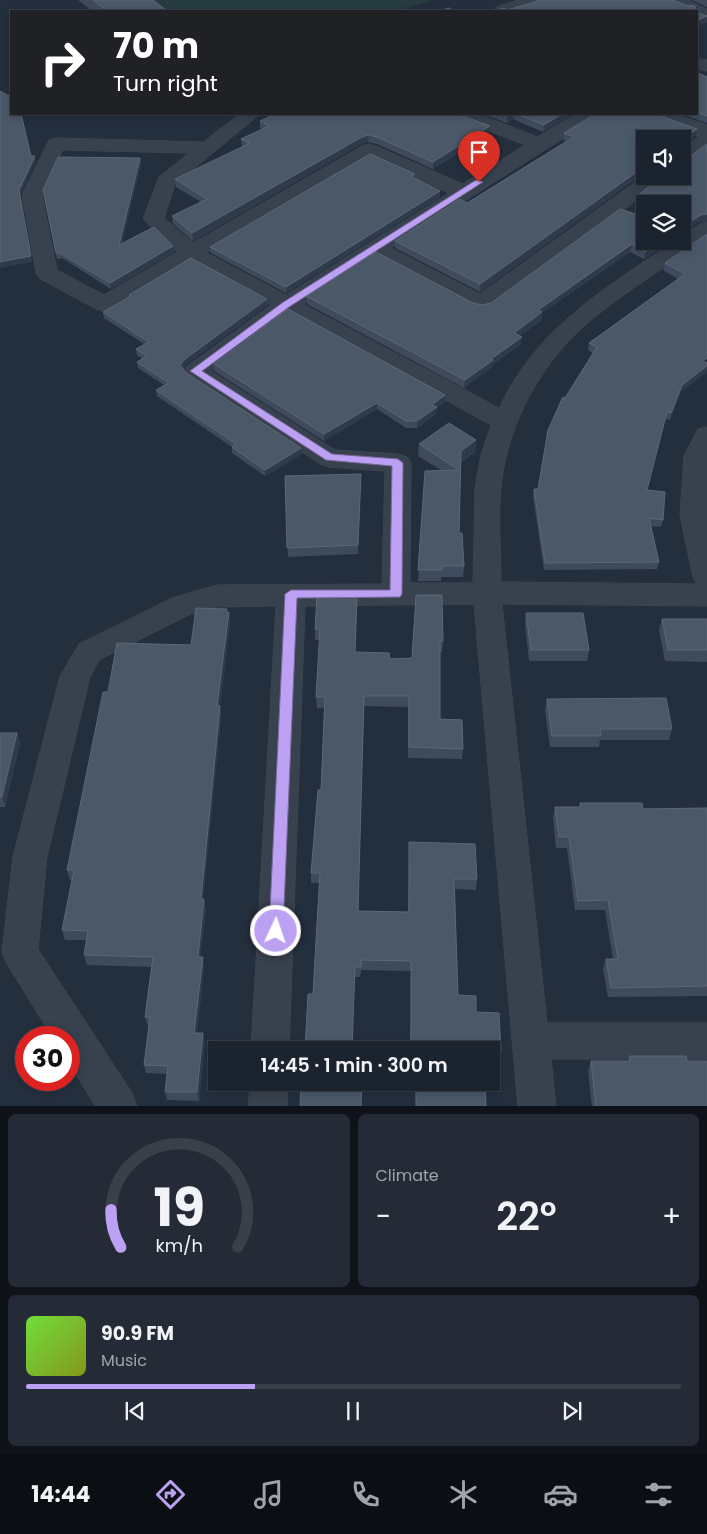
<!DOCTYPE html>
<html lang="en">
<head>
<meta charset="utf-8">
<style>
  :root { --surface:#1b232e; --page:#242b36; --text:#f1f3f6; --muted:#a0a4aa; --line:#39404a; --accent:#bca0f2 }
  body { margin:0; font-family:Poppins,sans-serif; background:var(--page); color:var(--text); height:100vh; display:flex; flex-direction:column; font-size:19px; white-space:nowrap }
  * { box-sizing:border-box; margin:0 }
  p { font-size:16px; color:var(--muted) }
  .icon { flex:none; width:28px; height:28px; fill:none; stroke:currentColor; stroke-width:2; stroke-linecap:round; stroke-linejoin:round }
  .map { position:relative; height:1106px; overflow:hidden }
  .panel { display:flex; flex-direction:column; gap:8px; padding:8px; background:#0f1319; flex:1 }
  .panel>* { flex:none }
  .guide { position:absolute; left:10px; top:10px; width:688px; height:105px; border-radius:0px; box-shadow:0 2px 8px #0003,0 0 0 1px var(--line); background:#202124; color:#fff; overflow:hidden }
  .tools { position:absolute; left:636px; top:130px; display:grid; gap:10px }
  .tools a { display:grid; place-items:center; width:55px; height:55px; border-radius:0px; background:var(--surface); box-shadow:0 2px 8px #0003,0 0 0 1px var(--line); font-size:25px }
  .speed { position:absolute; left:15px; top:1026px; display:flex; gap:10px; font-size:25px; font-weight:700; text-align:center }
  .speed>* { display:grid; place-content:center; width:65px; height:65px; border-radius:50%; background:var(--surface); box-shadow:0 2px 8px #0003,0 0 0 1px var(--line); line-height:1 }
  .speed .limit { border:8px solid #d22; background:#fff; color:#111 }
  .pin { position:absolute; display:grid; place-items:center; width:42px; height:42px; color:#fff; margin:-51px -21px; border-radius:50% 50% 50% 0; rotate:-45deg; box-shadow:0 0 5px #0007 }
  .pin .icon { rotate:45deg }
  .me { position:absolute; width:55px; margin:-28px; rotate:3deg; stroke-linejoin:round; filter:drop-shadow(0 0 4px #0008) }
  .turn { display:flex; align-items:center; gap:18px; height:105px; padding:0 20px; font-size:22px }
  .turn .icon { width:65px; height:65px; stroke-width:2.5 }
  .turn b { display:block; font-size:35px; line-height:42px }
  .big { font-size:38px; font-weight:600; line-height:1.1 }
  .panel .tile { flex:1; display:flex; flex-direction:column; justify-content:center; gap:8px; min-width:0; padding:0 18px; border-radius:8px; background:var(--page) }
  .panel .dial { align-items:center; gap:0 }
  .dial svg { height:130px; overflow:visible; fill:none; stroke:var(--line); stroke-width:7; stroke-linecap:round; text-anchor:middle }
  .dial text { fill:var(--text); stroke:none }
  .song { display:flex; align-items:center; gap:15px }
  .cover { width:60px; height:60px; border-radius:8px; background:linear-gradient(135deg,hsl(100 70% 55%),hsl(70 70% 35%)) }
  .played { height:5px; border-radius:2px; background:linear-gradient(90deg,var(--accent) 35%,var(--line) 35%) }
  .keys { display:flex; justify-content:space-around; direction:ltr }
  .heat { display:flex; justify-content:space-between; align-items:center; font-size:28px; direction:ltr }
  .panel .tiles { flex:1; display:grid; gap:8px; grid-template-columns:1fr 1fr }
  .tile:last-child { grid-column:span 2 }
  .trip { position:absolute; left:208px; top:1041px; width:292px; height:50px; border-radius:0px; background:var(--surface); box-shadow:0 2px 8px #0003,0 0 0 1px var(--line); font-weight:600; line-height:50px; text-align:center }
  .dock { display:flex; height:80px; justify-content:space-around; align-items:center; background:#0b0e12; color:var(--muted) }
  .dock .icon { width:35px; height:35px }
  .dock .current { color:var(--accent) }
  .dock b { font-size:22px; color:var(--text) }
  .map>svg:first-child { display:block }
</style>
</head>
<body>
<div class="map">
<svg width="707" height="1107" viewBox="0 0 707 1107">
  <rect width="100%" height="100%" fill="#242f3e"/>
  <path fill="#263c3f" d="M144 0H433L397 11H158Z"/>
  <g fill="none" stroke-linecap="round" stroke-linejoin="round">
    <g stroke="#414a57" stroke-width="1">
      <path id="minor" d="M519 0H543C535 12 507 12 494 11L496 7Z
        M667 0H688L707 9V21L696 17V11C685 11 674 9 667 0Z
        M696 58 707 60V71L696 69Z
        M240 114H260L175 184 164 218 193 243 362 146 369 144 376 146 463 184 525 145 455 118 453 114H478L538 137 575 114H597L595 118 391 248 480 294 645 175 667 176 664 180 489 309 481 311 473 309 376 257 303 304 499 408C537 327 604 290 674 241H682V235L700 224 707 222V238C670 264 631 288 596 316 544 357 507 422 501 488 498 519 501 551 501 582L697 584 693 577 680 515 684 456 698 429 707 427V606L502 604 547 1023H707V1059H551L556 1107H518L474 604 305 606 289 1050H251L276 606 217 607 191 614 99 660 90 677 47 857 38 949 132 1093 137 1107H96L69 1063V1038H53L7 964 2 952 13 857 60 676 79 644 172 598 217 585 382 584 385 471 329 467 320 464 187 376 183 371 187 366 271 305 192 262 112 309 104 311 96 309 39 278 36 273 22 195 49 140 56 138 203 142ZM63 150 189 153 159 177 143 219 177 252 104 295 57 270 42 195ZM370 158 449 193 286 295 207 253ZM288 314 491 425 481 455 475 488 473 583H410L411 463 407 457 398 454 335 450 211 371Z
        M650 114H676L707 125V148L689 161 682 163V148L699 136 652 118Z
        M250 1082H288L287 1107H249Z"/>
    </g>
    <use href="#minor" fill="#38414e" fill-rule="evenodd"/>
  </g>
  <path fill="#3f4b5c" d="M78 0H153L167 11H92Z
    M692 0H707V7Z
    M696 72 707 77V123L681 114H696Z
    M483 114H572L543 132 513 119 507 123Z
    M260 121 489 133 433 169 377 144 368 142 361 144 193 241 173 224 172 216 201 202 176 187 175 179 243 147 242 146 241 139 262 129 260 128Z
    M697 129 695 136 682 145V139H645V174L644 173 480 292 395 248V241L467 203 566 141 563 140 564 133Z
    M707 144V221L699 222 682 204H645V210L635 204 636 197 684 158 692 155Z
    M140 158 141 164 122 243 173 246 174 252 111 289 62 258 57 259 43 190Z
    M415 174 414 178 440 197 286 293 211 253 210 247Z
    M645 217V241H670L644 259 630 252 542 313V320L519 336 521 344 492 365V367L464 388 307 304 306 296 473 303 482 305 491 303Z
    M707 234 681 392 670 420 665 419 647 490 663 520 661 527 651 526 659 562 657 569 544 570 533 496 534 489H538L565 398 593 353 588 350 589 343 678 279 663 270 665 263Z
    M129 295 267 299 268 305 186 364 183 369 185 372 302 454 265 476 232 453V447L157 396 156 390 164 385 138 368 137 362 143 359 137 355 136 349 144 344 104 318 103 312 130 297Z
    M214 364 445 395V402L437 408 436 414 417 428H406L377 409 324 441 214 371Z
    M476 440 475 452 461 462 459 533 464 566 463 577H441V581H418L425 471 441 470 418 456 419 444Z
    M361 474 358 554 288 557 285 476Z
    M416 595 443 641 442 652H440V719L463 749 462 759 408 758V707L364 706 358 911 408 912 409 842 477 879 476 890 455 889 458 995 476 1012 501 1051 499 1060 491 1059V1050H410L411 971 361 970 360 977H355L313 994 319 883H311V873L321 790 324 708H317L316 697 320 640H315V629L357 607 355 652 390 659 412 658Z
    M227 612 230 623 220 706 221 717 203 899 206 909 200 957 204 967 197 1033 205 1042 199 1101 167 1100 165 1092 167 1074 146 1073 144 1065 149 1026H148L145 1017 152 967 87 965 84 955 87 940H65L62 930 72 880H70L67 870 108 692 191 645Z
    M526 613 589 650 587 661H529L525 624Z
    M662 619H707V662L665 661 659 630Z
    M547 699 672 729 669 740H600L599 747H550L545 710Z
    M0 733H17L20 743 5 807H0Z
    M580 803 643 809 707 808V996L608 997 603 969 606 959H613L605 910H575L567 848H556L553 818 555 807H579Z
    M630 1056 687 1061 707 1107H592L588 1070 591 1061H628Z
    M415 1082H485L486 1107H416Z"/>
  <path fill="#2f3b4b" d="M707 16 706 23 696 27V21Z
    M511 114H513V119L507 123V116Z
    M562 114H572L543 132 544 125Z
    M490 126 489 133 433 169V162Z
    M697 129 695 136 682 145V139Z
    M369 135 368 142 361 144 193 241 192 233 362 137Z
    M35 156 36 162 20 195 32 262 0 268V262L19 190Z
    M140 158 141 164 120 251 119 245Z
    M645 166 644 173 480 292V284Z
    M440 191V197L286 293V287Z
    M707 214V221L699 222 682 232 683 226 701 215Z
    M661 241H670L644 259 645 252Z
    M632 244 630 252 542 313V320L513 340 514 333 538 310Z
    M173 246 174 252 111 289 110 283Z
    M267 299 268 305 186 364 181 371 180 365 185 359Z
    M522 337 521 344 492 365V367L464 388 465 380 491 359Z
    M707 366V372L681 392 670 420 671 413 682 385Z
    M445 395V402L437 408 436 414 417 428V421L432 405Z
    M377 403V409L324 441V434Z
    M476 440 475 452 460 462 461 451Z
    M301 448 302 454 265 476V470Z
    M227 609 228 620 229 612 230 623 219 717 217 706Z
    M220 706 221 717 202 909 201 899Z
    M17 733 20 743 5 807 2 797Z
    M204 899 206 909 199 967 198 957Z
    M203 957 204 967 196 1042 194 1033Z
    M203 1033 205 1042 199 1101 197 1092Z"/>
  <path fill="#4b5868" stroke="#5c6777" d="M93 0H153L167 11H107Z
    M538 0H673L685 5 695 6 696 11H495L503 8 507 10 535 2Z
    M449 8 454 11H439Z
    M696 12 707 16 696 21Z
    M696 72 707 77V116L696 112Z
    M0 91 11 97V114H21L31 156H35L19 190 31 256 0 262Z
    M275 114H457L490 126 433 162 377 137 369 135 362 137 192 233 172 216 207 199 175 179 250 143 241 139 269 126 260 121Z
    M501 114H511L507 116Z
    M517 114H562L544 125Z
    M595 114H655L697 129 682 139H645V166L480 284 395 241 460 199 467 203 574 137 564 133Z
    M707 144V214L701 215 682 227V204H648L636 197 662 176H682V157L684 158 692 155Z
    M370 154 415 174 410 176 440 191 286 287 210 247Z
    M58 157 140 158 119 245 154 227 173 246 110 283 60 253H56L43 190Z
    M620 209 645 217V241H661L645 252 632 244 538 310 542 312 514 333 522 337 491 359 493 360 465 380 306 296 376 252 473 303 482 305 491 303Z
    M707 234V358L703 361 707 363V366L682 385 671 413 667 412 647 490 665 492 663 520 649 518 659 562 545 563 534 489H538L548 430 563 397 565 398 597 347 589 343 685 274 665 263Z
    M191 258 267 299 185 359 180 365 185 372 301 448 265 470 232 447 236 444 156 390 169 383 137 362 147 356 136 349 149 342 103 312 131 296 129 295Z
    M288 309 445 395 432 405 437 407 417 421H406L377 403 324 434 214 364Z
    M449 423 476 440 461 451 459 533H462L464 566H442V570H418L425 471 459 470 419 444Z
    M361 474 358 545 287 548 285 476Z
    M416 595H442L443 641H440V719L462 720 463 749 409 747V696H364L358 911 409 912V842L475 844 477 879H454L458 995 476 996V1012L499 1013 501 1051 491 1050H416V1048H411V961L361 960V967H355L352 1050H305L308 994H313L320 873H311L318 790H321L325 697H316L320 629H315L317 597 357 596 355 652 389 653 390 659 412 658Z
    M196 608 227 609 226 612H229L217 706H220L201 899H204L198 957H203L194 1033H203L197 1092H165L168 1066 144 1065 150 1017H145L153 957 84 955 88 931 62 930 74 870H67L103 692H108L117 643 191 645Z
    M526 613H583L589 650H531Z
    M662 619H707V650H668Z
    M666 698 672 729H600L601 736H552L547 699Z
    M0 733H17L2 797H0Z
    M580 803H642L643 809 707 808V986L611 988 606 959H618L608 900 578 901 569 837H559L555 807H581Z
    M630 1056H686L687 1061H707V1107H596L591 1061H630Z
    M301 1082H362L361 1107H300Z
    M416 1082H485L486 1107H416Z"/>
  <path fill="#bca0f2" stroke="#7a689d" d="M476 180 483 182 289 307 202 371 332 454 398 459 403 463 402 594 400 597 297 598 283 931 281 936 276 938 271 936 269 931 285 594 291 590H390L392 466 326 460 190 371 282 303Z"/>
</svg>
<div class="tools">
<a><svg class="icon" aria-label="sound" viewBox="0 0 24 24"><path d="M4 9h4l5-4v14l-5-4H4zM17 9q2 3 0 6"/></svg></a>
<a><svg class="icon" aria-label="layers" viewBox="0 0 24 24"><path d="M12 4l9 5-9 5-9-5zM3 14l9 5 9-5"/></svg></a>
</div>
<div class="speed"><div class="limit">30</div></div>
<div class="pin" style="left:479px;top:182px;background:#d93025"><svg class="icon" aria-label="arrive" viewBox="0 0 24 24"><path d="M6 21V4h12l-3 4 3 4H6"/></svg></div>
<svg class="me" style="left:276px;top:931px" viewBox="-20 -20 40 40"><circle r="17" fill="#bca0f2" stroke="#fff" stroke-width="3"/><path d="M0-11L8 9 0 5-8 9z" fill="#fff"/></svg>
<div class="trip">14:45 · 1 min · 300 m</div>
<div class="guide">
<div class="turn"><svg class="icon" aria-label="right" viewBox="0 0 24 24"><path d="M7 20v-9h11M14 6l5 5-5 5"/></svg><div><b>70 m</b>Turn right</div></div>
</div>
</div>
<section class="panel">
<div class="tiles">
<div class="tile dial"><svg viewBox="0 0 100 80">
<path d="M14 69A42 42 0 1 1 86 69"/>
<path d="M14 69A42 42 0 0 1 8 46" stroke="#bca0f2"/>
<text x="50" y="56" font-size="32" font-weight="700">19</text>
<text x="50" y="72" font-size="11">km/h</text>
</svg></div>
<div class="tile"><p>Climate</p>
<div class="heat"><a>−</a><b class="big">22°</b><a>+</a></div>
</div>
<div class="tile">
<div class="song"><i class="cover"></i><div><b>90.9 FM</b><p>Music</p></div></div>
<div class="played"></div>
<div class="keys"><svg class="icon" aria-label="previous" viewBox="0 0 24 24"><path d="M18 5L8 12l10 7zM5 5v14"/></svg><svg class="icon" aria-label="pause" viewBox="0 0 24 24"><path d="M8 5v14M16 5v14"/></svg><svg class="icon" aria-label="next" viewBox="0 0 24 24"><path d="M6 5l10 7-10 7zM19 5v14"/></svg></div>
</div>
</div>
</section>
<nav class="dock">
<b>14:44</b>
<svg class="icon current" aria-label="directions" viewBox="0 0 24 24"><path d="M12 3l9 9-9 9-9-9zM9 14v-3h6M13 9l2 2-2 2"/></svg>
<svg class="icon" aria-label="music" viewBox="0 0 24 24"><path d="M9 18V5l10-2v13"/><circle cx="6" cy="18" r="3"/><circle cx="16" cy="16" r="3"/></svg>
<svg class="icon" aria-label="phone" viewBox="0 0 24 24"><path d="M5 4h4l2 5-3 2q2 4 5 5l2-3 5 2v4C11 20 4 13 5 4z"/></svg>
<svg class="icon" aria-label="climate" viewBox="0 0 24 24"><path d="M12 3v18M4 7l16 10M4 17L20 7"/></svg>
<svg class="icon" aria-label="car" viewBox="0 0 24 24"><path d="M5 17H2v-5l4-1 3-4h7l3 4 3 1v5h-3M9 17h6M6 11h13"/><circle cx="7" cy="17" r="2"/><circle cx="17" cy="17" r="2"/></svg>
<svg class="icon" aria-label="filters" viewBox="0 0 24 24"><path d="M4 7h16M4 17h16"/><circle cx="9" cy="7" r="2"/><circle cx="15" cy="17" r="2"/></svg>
</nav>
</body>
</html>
